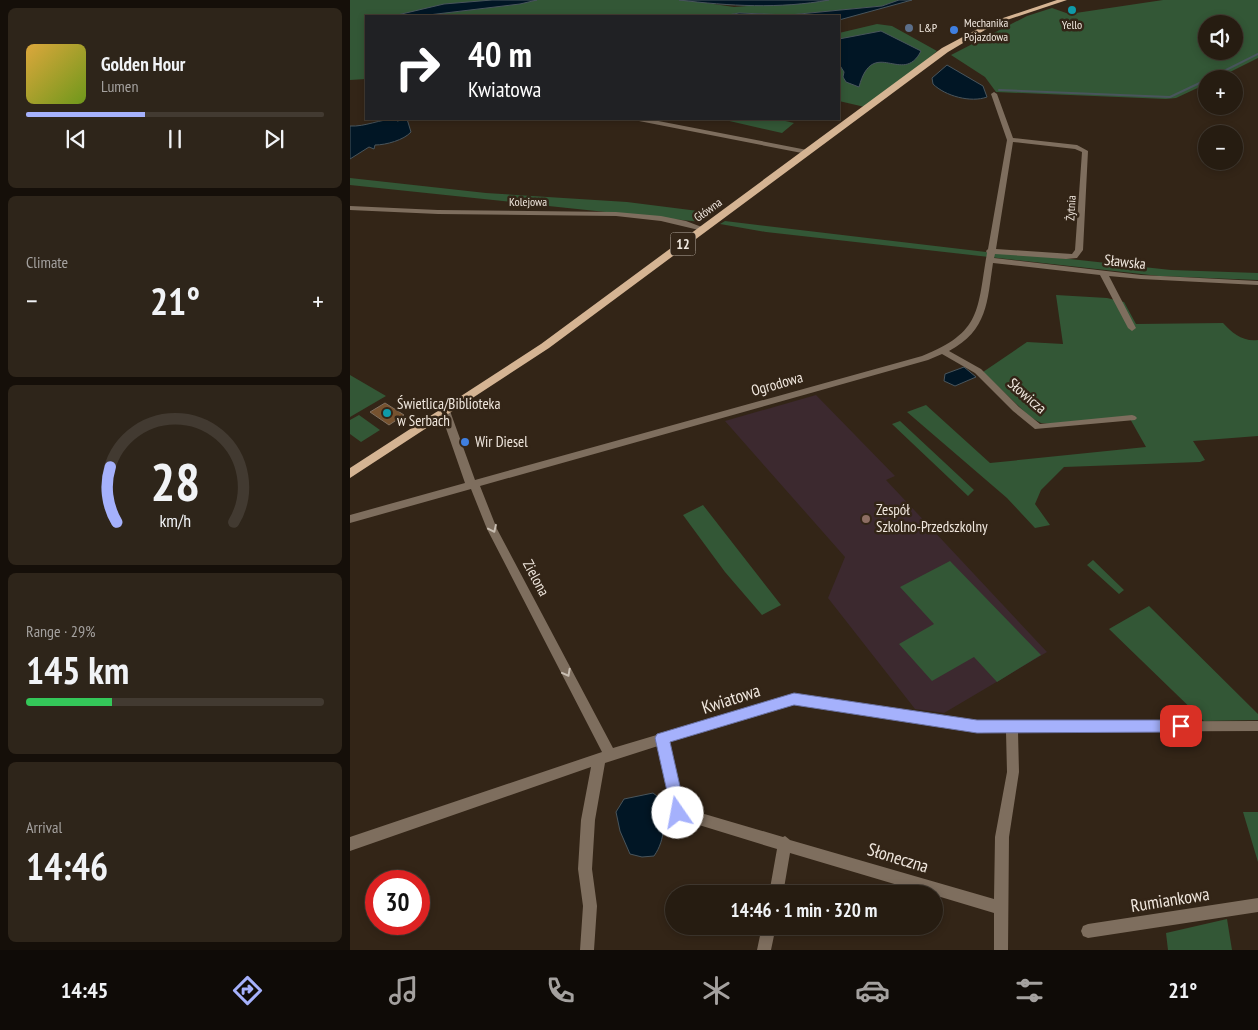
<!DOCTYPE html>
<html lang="en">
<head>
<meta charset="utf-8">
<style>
  :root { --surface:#261c11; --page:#2e251a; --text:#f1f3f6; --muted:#a4a19f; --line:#423a31; --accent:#a5b1fc }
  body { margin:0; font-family:"PT Sans Narrow",sans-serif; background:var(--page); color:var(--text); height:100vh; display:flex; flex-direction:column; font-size:19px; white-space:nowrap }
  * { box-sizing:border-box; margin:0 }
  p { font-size:16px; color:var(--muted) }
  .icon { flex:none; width:28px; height:28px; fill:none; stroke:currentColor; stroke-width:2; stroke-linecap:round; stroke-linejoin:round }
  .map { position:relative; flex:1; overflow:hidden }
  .side { display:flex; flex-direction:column; gap:8px; padding:8px; background:#150f09; width:350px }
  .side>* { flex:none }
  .guide { position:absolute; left:15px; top:15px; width:475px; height:105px; border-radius:0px; box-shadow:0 2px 8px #0003,0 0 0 1px var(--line); background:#202124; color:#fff; overflow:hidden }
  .fabs { position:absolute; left:848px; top:15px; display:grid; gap:10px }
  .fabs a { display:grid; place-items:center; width:45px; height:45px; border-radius:50%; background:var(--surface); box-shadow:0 2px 8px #0003,0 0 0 1px var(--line); font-size:25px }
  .speed { position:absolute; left:15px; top:870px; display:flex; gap:10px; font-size:25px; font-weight:700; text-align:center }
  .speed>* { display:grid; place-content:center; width:65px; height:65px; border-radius:50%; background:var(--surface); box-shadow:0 2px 8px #0003,0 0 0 1px var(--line); line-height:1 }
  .speed .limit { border:8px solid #d22; background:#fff; color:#111 }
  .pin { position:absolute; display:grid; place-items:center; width:42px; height:42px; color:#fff; margin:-21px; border-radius:10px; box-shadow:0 2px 8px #0006 }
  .me { position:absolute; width:55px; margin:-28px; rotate:348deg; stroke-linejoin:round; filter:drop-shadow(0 0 4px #0008) }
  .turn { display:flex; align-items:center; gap:18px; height:105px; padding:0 20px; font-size:22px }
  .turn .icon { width:65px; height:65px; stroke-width:2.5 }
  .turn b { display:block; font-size:35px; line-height:42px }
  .big { font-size:38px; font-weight:600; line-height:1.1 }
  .side .card { flex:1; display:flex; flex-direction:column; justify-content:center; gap:8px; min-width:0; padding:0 18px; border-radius:8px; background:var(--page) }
  .side .dial { align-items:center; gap:0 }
  .dial svg { height:130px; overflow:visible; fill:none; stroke:var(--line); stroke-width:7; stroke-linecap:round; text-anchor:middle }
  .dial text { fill:var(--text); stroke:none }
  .song { display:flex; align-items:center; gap:15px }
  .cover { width:60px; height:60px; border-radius:8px; background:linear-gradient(135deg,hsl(40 70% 55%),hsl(80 70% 35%)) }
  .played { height:5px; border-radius:2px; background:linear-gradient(90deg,var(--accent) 40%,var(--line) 40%) }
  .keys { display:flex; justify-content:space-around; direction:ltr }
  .heat { display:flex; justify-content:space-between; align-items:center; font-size:28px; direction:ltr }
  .charge { height:8px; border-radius:4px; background:linear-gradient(90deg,#34c759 29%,var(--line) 0) }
  .trip { position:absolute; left:315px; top:885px; width:278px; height:50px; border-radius:25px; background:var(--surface); box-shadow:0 2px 8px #0003,0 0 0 1px var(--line); font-weight:600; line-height:50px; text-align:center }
  .dock { display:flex; height:80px; justify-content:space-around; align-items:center; background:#0f0b07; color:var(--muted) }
  .dock .icon { width:35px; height:35px }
  .dock .on { color:var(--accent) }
  .dock b { font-size:22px; color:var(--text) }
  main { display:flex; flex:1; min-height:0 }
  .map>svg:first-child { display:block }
</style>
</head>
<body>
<main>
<section class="side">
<div class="card">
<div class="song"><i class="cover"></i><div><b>Golden Hour</b><p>Lumen</p></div></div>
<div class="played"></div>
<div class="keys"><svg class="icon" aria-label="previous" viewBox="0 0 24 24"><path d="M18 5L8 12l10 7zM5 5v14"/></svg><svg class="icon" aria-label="pause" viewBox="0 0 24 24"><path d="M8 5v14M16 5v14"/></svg><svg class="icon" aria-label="next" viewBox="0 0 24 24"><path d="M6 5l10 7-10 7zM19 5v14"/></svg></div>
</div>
<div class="card"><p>Climate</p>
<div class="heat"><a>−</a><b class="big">21°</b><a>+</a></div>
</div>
<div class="card dial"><svg viewBox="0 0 100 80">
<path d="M14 69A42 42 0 1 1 86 69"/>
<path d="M14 69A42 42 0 0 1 10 35" stroke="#a5b1fc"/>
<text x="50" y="56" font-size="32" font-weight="700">28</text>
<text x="50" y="72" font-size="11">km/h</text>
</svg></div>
<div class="card"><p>Range · 29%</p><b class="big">145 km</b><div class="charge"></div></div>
<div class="card"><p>Arrival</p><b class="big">14:46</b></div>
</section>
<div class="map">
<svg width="908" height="950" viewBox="0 0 908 950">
  <rect width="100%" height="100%" fill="#332517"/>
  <path fill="#3c292f" d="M466 395 545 476 536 480 697 652 594 713 565 709 478 598 495 557 375 421Z"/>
  <path fill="#335736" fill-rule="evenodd" d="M0 0H336L384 7 479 0H549L532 6 439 15 389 13 372 16H16V79L0 80Z
    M813 0H908V58L866 79H856V84L826 98 816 99 646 92 635 77 601 55 677 16 702 8 719 14ZM856 24H884V51H856Z
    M527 24 542 26 587 51 555 81 519 108 489 101V33Z
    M377 119H427L444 123 432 133 375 120Z
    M0 178 136 193 277 202 364 213 351 222 0 185Z
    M375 221 653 254 665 253 821 270 908 273V280L809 276 416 232 370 224Z
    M706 295 757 298 774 302 786 324 873 323C882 333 893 342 908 340V436L843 441 855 460 850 462 714 467 691 490 685 504 700 525 685 528 657 498 557 412 576 405 640 463 796 447 779 417 703 424 691 423 680 417 633 372 677 342 713 344Z
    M0 375 36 396 0 417Z
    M9 415 30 430 11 442 0 434V420Z
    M550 421 624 490 618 496 542 424Z
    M353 505 431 605 412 615 375 572 333 515Z
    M743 560 774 590 769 594 737 565Z
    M600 561 691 655 647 682 624 657 582 681 549 644 584 624 550 587Z
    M799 606 908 714V720L854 721 759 629Z
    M893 812H908V862Z
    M877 919 882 950H818L816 933Z"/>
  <path fill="#011625" stroke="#49555c" d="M142 0H187L170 4 70 16H43L94 4Z
    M329 0H479C430 9 379 6 329 0Z
    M549 0H562L489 20V16H372L389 13 439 15 532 6Z
    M531 31 571 51C553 87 523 35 509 87L496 82 493 77 494 72 489 64V39Z
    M597 65 633 86 637 97C621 103 595 96 583 84L582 78Z
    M46 119 47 121 57 119 61 132C54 140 36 145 25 145L24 149 19 147 0 159V126C15 127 30 119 46 119Z
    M614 367 626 377 605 386 594 381 595 374Z
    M303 793 311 799C315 819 316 839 304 856L292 857 280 854 270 831 266 812 274 799Z"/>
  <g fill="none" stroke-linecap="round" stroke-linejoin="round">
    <path stroke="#49555c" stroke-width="2" d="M858 79 908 54
      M649 90 820 97 856 80"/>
  </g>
  <path fill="#76522f" stroke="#806f5f" d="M35 403 54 415 39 425 20 412Z"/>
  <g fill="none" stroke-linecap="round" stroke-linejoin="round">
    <path fill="#7e6e5e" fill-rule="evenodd" d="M644 92 647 94 663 138 727 145 738 151 733 250 727 258 716 259 645 254 644 258 791 275 908 281V285L791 279 759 276 786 328 782 331 778 328 750 275 643 263C637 302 638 330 599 351L631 369 669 407 690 424 782 415 785 416 787 418 785 420 685 429 663 411 625 373 592 354 578 360 130 486 147 529 263 748 444 694 627 722 908 721V731L668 732 669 772 659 837 658 950H644V913L584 895V894H578L440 853 433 894H419L427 849 323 817 308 746 255 763 245 820 242 869 247 906 244 950H230L233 906 228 869 231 820 241 767 0 851V837L252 752 137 529 121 489 0 523V515L115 483 90 411 92 409 95 408 100 411 125 480 572 356C633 332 627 309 637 253L636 251 638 249 657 140 641 94ZM663 142 725 149 732 152 725 250 722 254 646 249ZM444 704 627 732H656L657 772 645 837 644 899 440 840 435 836 433 837 334 808 320 742Z
      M286 119H298L457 150 460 152 457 154 289 121Z
      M0 206 88 210 266 212 311 216 336 221 357 229 353 231 311 221 266 216 88 214 0 210Z
      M908 898V912L738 938 733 936 731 931 733 926 738 924Z
      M412 926H426L421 950H407Z"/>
    <path fill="#d5b493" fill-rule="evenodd" d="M707 0H717L645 24 598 52 199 348 0 478V468L191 344 592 48 641 22Z"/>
  </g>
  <defs><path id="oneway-chevron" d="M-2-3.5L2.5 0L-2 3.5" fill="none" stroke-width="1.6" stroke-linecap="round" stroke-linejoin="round" transform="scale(1.25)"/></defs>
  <g stroke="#c8bdb1">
    <use href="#oneway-chevron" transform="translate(143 529) rotate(65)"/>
    <use href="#oneway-chevron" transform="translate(217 673) rotate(62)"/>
  </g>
  <path fill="#a5b1fc" stroke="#6b73a4" d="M444 693 627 720H831L836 722 838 726 836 730 831 732 627 733 444 705 320 742 336 813 334 818 328 820 323 818 305 738 307 734Z"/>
  <g fill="#0f9aa8" stroke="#332517" stroke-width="2">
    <circle cx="722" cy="10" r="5"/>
    <circle cx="37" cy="413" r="5"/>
  </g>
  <circle fill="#5c6f8a" stroke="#332517" stroke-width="2" cx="559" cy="28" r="5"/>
  <g fill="#3f7fe0" stroke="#332517" stroke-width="2">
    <circle cx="604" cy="30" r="5"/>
    <circle cx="115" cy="442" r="5"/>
  </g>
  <circle fill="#8d6e63" stroke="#332517" stroke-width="2" cx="516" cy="519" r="5"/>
  <g text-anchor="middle" stroke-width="5" stroke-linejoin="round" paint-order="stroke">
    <g font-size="12" fill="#f0e7de" stroke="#332517" text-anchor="start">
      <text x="614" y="27">Mechanika<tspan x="614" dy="14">Pojazdowa</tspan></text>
      <text x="722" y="29" text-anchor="middle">Yello</text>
      <text x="569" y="32">L&amp;P</text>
    </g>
    <g font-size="12" fill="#f0e7de" stroke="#332517">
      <text x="178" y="206">Kolejowa</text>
      <text transform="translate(721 208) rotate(-87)" y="4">Żytnia</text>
      <text transform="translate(358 210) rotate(-36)" y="4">Główna</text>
    </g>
    <rect fill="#332517" stroke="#b7ada2" stroke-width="1" x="320.5" y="232.5" width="25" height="23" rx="4"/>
    <g font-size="14" font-weight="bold" fill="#f0e7de">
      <text x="333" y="249">12</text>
    </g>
    <g font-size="15" fill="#f0e7de" stroke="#332517">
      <text transform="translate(775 262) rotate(6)" y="5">Sławska</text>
      <text transform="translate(427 384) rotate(-16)" y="5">Ogrodowa</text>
      <text transform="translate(677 396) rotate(41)" y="5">Słowicza</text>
      <text transform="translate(186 578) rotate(62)" y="5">Zielona</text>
    </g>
    <g font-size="15" fill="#f0e7de" stroke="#332517" text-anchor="start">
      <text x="47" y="409">Świetlica/Biblioteka<tspan x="47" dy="17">w Serbach</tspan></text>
      <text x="125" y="447">Wir Diesel</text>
      <text x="526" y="515">Zespół<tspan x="526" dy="17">Szkolno-Przedszkolny</tspan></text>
    </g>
    <g font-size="18" fill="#f0e7de" stroke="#332517">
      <text transform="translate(381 699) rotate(-18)" y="6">Kwiatowa</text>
      <text transform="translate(548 858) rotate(17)" y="6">Słoneczna</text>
      <text transform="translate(820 900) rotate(-9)" y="6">Rumiankowa</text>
    </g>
  </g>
</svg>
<div class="fabs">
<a><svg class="icon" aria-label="sound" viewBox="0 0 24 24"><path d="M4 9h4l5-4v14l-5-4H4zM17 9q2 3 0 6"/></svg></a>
<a>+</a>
<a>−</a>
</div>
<div class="speed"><div class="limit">30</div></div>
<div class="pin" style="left:831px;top:726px;background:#d93025"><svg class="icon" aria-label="arrive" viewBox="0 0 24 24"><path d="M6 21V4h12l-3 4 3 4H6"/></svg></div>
<svg class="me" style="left:328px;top:813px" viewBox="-20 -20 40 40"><circle r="19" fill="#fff"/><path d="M0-13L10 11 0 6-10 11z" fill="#a5b1fc"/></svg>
<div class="trip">14:46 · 1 min · 320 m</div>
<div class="guide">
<div class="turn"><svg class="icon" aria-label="right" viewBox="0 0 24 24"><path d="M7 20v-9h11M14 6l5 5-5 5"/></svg><div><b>40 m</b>Kwiatowa</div></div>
</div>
</div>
</main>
<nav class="dock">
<b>14:45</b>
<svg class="icon on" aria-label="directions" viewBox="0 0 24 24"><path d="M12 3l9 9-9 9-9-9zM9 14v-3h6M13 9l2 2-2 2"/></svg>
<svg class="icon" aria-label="music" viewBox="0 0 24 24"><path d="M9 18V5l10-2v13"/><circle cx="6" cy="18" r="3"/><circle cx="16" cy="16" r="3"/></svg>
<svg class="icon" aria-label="phone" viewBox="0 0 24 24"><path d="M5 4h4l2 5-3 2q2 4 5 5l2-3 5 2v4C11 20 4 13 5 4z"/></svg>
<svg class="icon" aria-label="climate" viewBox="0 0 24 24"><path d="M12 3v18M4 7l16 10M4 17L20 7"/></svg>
<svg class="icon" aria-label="car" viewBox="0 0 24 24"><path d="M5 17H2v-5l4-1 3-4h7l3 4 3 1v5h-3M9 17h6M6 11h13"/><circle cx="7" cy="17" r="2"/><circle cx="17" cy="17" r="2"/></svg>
<svg class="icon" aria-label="filters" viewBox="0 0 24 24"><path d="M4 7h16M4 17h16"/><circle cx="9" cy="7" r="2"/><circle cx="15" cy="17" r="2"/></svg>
<b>21°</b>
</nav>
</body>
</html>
